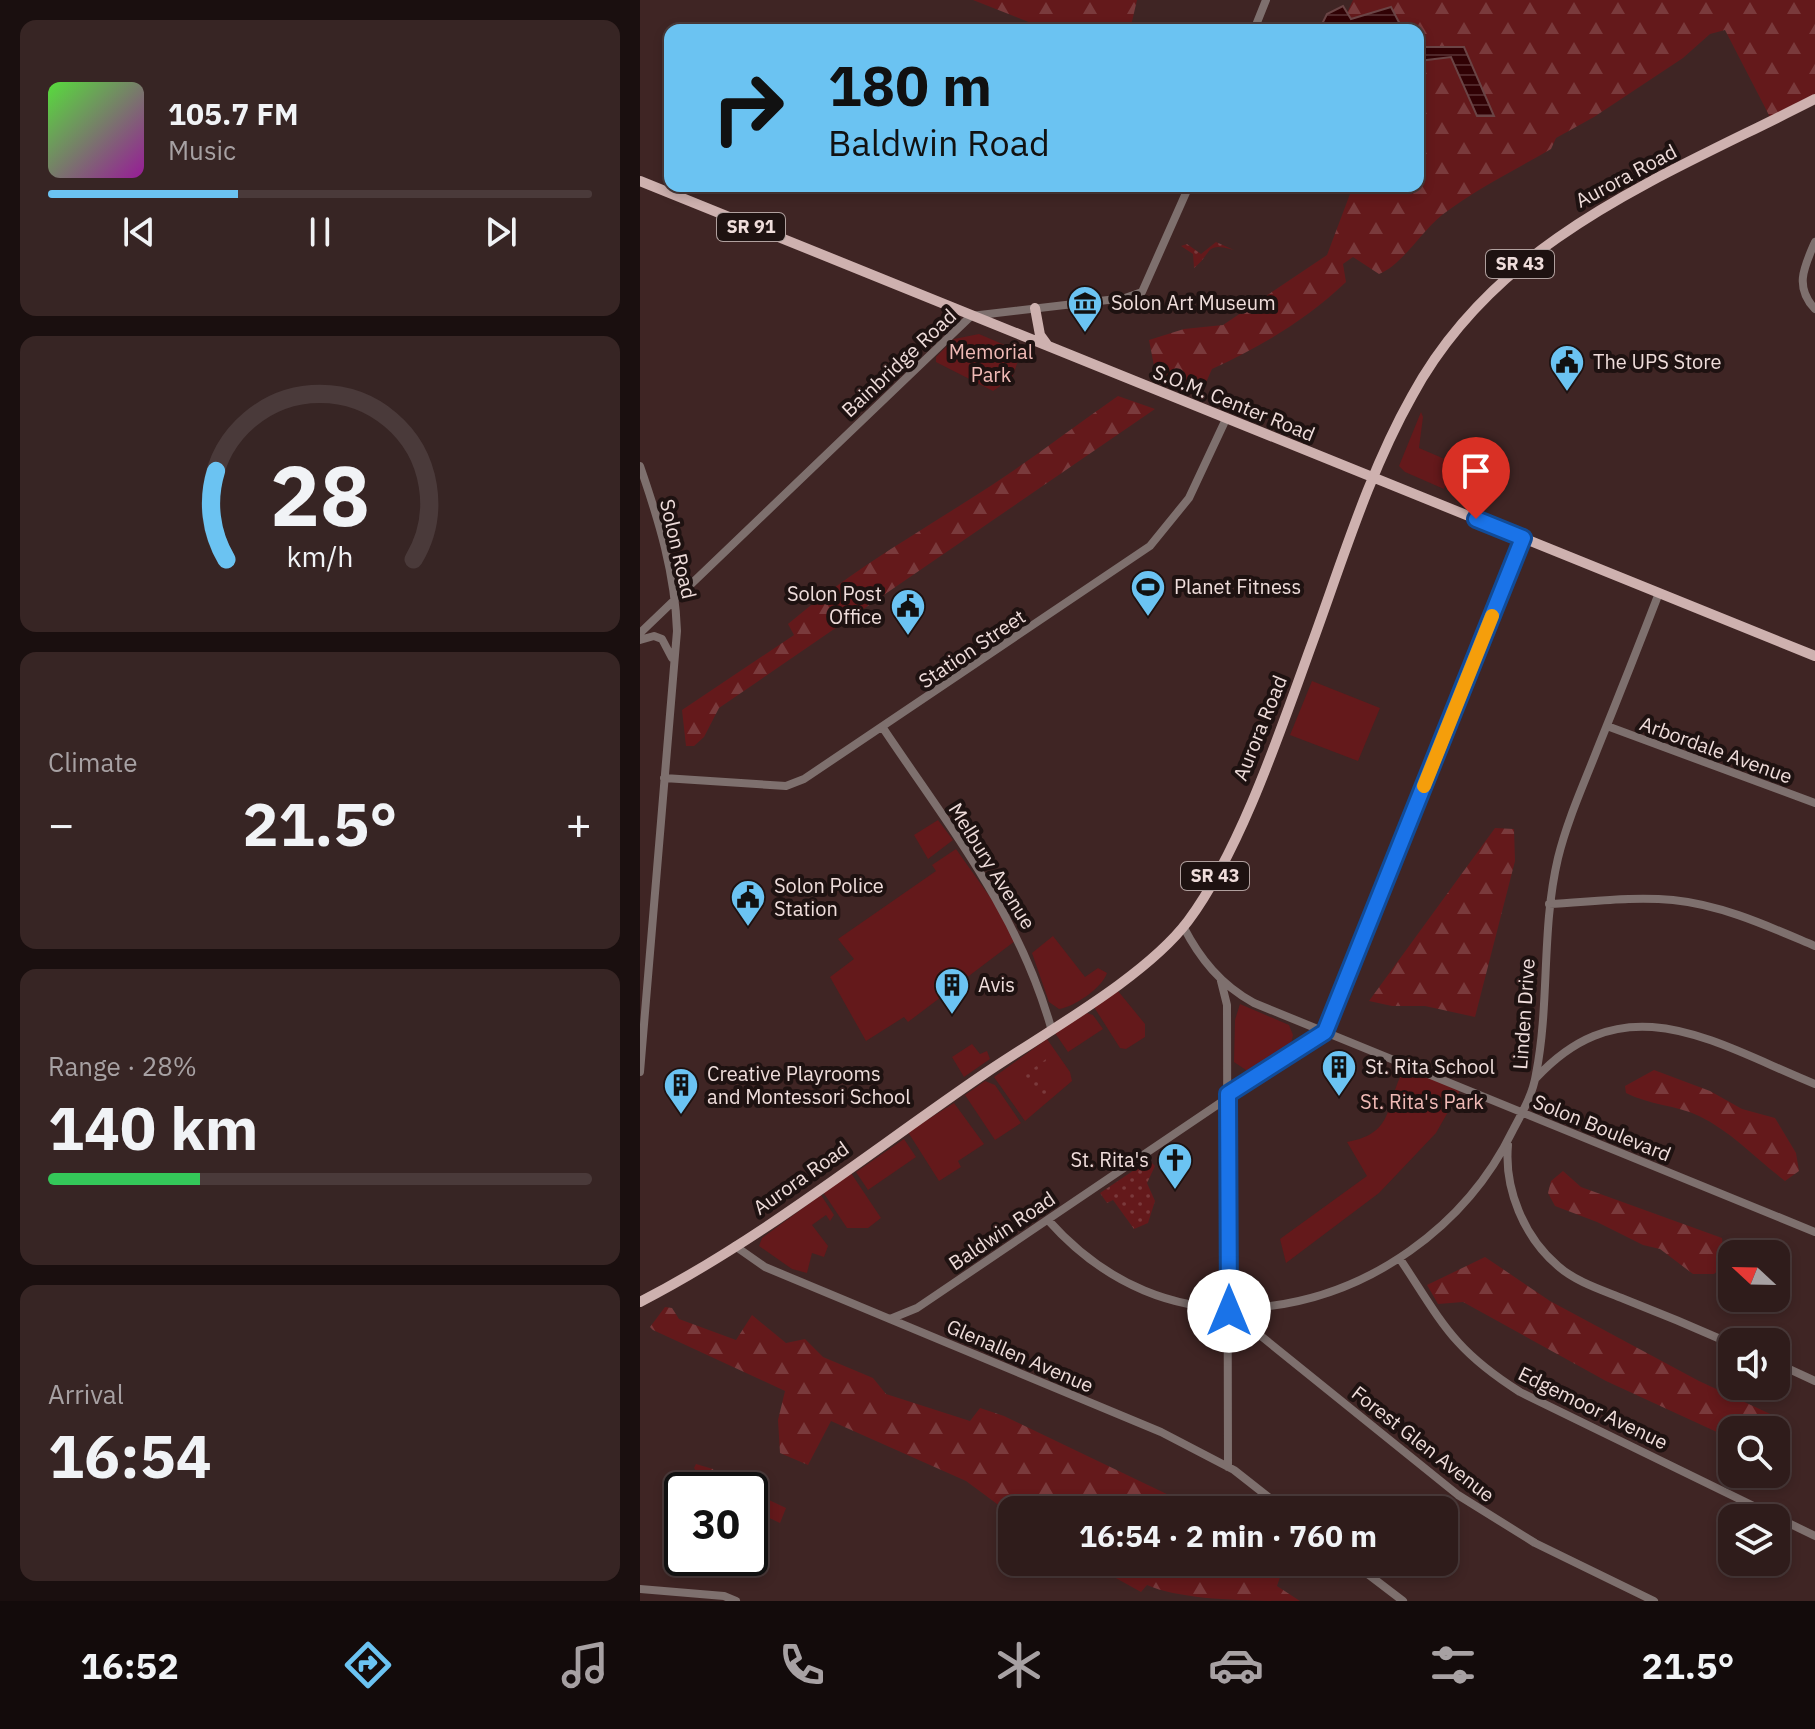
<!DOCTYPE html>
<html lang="en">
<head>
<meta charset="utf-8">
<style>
  :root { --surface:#2f1c1b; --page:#372524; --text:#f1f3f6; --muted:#a7a1a3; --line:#4a3a3a; --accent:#6bc3f2 }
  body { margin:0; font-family:"IBM Plex Sans",sans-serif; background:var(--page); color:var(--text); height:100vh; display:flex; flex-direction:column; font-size:30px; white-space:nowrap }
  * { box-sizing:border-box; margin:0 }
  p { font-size:26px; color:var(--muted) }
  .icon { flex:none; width:44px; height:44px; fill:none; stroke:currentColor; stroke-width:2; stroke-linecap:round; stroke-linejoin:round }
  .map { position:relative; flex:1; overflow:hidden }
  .sheet { display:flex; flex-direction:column; gap:20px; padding:20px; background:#1a0f0f; width:640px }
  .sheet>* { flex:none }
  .top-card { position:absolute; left:24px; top:24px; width:760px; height:168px; border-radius:16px; box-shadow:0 4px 12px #0003,0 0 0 2px var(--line); background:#6bc3f2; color:#111; overflow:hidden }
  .needle { width:52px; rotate:292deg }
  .buttons { position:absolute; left:1078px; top:1240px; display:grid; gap:16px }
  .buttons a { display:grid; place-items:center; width:72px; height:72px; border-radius:16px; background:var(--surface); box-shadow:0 4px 12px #0003,0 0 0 2px var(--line); font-size:40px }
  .speed { position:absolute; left:24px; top:1472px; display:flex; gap:16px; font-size:40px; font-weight:700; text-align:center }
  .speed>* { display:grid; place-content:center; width:104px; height:104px; border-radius:50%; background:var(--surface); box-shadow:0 4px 12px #0003,0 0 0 2px var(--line); line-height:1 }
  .speed .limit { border:4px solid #111; border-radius:12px; background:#fff; color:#111 }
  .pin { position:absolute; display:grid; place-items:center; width:68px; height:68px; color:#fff; margin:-82px -34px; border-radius:50% 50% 50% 0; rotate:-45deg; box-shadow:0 0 8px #0007 }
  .pin .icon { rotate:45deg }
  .me { position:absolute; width:88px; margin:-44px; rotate:0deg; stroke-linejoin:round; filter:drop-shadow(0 0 6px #0008) }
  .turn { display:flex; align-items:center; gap:28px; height:168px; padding:0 32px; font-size:36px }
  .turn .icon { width:104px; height:104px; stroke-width:2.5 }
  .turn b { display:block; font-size:56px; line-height:68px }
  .big { font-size:60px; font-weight:800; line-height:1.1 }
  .sheet .card { flex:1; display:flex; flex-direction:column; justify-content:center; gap:12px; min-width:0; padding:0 28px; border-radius:16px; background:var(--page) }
  .sheet .dial { align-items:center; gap:0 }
  .dial svg { height:208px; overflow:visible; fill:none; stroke:var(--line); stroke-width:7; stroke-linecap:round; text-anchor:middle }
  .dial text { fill:var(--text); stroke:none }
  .song { display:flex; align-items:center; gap:24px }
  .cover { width:96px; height:96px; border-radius:12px; background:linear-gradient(135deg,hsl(110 70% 55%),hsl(300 70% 35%)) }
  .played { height:8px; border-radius:4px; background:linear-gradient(90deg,var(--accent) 35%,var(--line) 35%) }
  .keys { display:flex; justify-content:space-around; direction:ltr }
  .heat { display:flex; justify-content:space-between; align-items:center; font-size:44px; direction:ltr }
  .charge { height:12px; border-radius:6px; background:linear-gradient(90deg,#34c759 28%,var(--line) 0) }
  .trip { position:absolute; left:358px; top:1496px; width:460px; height:80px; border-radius:16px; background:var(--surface); box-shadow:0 4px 12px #0003,0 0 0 2px var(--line); font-weight:800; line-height:80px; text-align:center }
  .tab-bar { display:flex; height:128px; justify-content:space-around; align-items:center; background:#130b0b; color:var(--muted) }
  .tab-bar .icon { width:56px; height:56px }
  .tab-bar .selected { color:var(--accent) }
  .tab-bar b { font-size:36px; color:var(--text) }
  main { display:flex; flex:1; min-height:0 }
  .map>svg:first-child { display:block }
</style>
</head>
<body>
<main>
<section class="sheet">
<div class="card">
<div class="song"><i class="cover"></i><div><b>105.7 FM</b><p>Music</p></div></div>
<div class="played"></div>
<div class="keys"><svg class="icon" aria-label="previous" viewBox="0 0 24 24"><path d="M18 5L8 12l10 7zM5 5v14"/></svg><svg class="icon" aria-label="pause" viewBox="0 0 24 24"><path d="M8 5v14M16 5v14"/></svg><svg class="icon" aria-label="next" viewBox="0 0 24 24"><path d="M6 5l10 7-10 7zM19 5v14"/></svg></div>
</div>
<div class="card dial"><svg viewBox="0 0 100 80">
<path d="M14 69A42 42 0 1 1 86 69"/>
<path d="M14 69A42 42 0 0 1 10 35" stroke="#6bc3f2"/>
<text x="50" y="56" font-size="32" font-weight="700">28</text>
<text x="50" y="72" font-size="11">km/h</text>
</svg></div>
<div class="card"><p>Climate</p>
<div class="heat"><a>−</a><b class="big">21.5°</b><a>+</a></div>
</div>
<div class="card"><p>Range · 28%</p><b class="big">140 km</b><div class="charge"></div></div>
<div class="card"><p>Arrival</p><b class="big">16:54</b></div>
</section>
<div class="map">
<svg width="1175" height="1601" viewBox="0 0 1175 1601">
  <defs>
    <pattern id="forest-firs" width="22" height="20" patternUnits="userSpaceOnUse" patternTransform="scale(2)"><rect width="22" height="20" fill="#64191b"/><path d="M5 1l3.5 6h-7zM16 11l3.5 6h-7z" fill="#7a3a3c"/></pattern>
    <pattern id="garden-dots" width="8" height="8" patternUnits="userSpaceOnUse" patternTransform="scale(2)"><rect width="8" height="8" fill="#64191b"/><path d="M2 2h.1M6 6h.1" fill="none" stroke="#7a3a3c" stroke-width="1.8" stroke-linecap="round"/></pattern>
    <pattern id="water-rules" width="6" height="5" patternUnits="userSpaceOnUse" patternTransform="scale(2)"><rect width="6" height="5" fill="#310205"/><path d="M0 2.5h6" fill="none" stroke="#4f2629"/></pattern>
  </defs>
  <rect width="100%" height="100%" fill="#3f2524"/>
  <path fill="#64191b" d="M339 334 381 352 372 378 353 391 296 362V357L314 339Z
    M781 412 783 417 779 448 814 463 804 489 765 472 759 466Z
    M672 681 740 708 718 761 650 735Z
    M298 820 313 840 288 859 274 835Z
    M316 849 379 938 268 1022 264 1017 226 1041 190 977 214 959 198 939 296 871 292 865Z
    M413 936 445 977 458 968 467 973C462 988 434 1007 419 1009L409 1002 392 953Z
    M478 991 505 1024V1037L486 1049 480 1048 454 1007Z
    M600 1004 649 1025 653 1035 651 1044 609 1072 594 1062 595 1020Z
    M447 1013 453 1015 463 1029 428 1052 415 1033Z
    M407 1039 430 1072 432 1081 385 1121 354 1077Z
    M332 1044 340 1054 347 1051 350 1059 324 1077 312 1057Z
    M766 1066 821 1089 796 1133 739 1193 646 1263 640 1239 727 1176 707 1142C758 1133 744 1101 766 1066Z
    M345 1081 355 1085 381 1123 355 1140 325 1095Z
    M314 1103 344 1144 318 1161 321 1167 299 1181 268 1132Z
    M264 1139 276 1157 228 1190 216 1172Z
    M211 1173 241 1218 228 1228H207L183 1192Z
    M181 1195 194 1215 190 1221 186 1215 172 1225 188 1246 184 1257 172 1253 167 1273 152 1269 119 1246 122 1238Z"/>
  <path fill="url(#forest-firs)" d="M333 0H497L490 30H409Z
    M713 0H1175V99L1132 121 1085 30 1070 34 1043 58 954 117 916 138 911 149C875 170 836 189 802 215 780 233 762 265 739 274L713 257 703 264 706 282C666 320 622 346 572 369L564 387 539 383 515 371 509 340 544 329 583 325 687 255 713 186H778V61L811 57 837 116 824 47H778V30H763L751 7 710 19 707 13Z
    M478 396 515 409 79 708 64 737 54 746H46L42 710 154 635 148 624C211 570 283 530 352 485 395 457 436 425 478 396Z
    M855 828 874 829 875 861 835 1017 785 1006H752L729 1001Z
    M1014 1070 1070 1091 1102 1109 1135 1118 1156 1153 1159 1171 1145 1181C1116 1159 1092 1132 1059 1116 1036 1105 1009 1105 986 1093L985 1086Z
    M923 1171 941 1187 1082 1238 1084 1265 1074 1274H1053L1020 1249 1003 1245 957 1222 915 1206 908 1193 911 1181Z
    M845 1257 910 1301 1059 1381 1141 1419 1136 1430H1092V1439L966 1381 823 1302 798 1304 787 1285Z
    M25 1307 32 1308 39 1319 96 1340 112 1315 146 1343 165 1339 183 1357 233 1378 246 1394 330 1421 340 1408 364 1416 560 1510H372V1515L326 1481 191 1421 168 1465 140 1453 138 1420 145 1391 13 1330 10 1327Z
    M56 1464 73 1469 75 1476 109 1490H61L63 1480 54 1468Z
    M110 1491 146 1508 140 1523 117 1512 110 1514Z
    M447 1562H632L642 1571 637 1586 660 1601C615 1601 543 1601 507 1585L501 1592Z"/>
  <path fill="url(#garden-dots)" d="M576 242 594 250C564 241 573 253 554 268L553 254 541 246 547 244 561 254Z
    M413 1054 417 1060 398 1074 410 1091 400 1098 384 1075Z
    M509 1160 515 1166 507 1183 515 1201 508 1223 494 1229 473 1200 467 1203 460 1193Z"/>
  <path fill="url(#water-rules)" stroke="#6a4445" stroke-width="2" d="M703 6 711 19 751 7 763 30H679L687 14Z
    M778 47H824L854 116H837L811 57 778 61Z"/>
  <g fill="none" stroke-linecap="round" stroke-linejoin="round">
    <path stroke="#7e706e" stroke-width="8" d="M614 30 626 0
      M1175 242C1164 267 1154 287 1175 309
      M0 466C19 521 35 573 37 631L0 1072
      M0 633 331 316 485 298 502 292 549 186
      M0 640 14 636 22 639 32 658
      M967 726 1175 803
      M243 728C310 828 379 913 412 1031
      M24 778 146 786 164 779 510 546 549 498 586 419
      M909 904C950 902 992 896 1033 900 1083 905 1130 927 1175 946
      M543 926C560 959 581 985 614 1003L1175 1232
      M581 981 587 1005 588 1467
      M896 1078C986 981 1076 1044 1175 1084
      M868 1145C864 1189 884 1237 918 1266 936 1282 962 1290 984 1299 1020 1313 1056 1328 1092 1344
      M408 1220C464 1283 537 1316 622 1307 729 1296 826 1227 873 1130 882 1113 893 1094 896 1074 910 1003 901 930 918 858 927 821 943 786 957 750 978 698 999 645 1019 593
      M95 1246 125 1267 521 1432 594 1470 645 1510
      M760 1259C802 1322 812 1349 880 1392L1175 1536
      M590 1311 818 1495 895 1543 1014 1601
      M250 1319 277 1308 685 1032 883 538
      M1136 1363 1175 1381
      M712 1562 763 1601
      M0 1589 84 1596 96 1601"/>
    <path stroke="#ceb1af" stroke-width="10" d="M0 181 1175 656
      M395 308 400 335 408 346
      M0 1302C122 1239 231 1151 344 1074 404 1033 505 978 548 921 600 851 640 732 670 649 701 565 728 474 772 396 858 237 1023 177 1175 99"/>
  </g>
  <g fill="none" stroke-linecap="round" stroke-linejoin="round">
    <g stroke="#114b97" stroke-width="20">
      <path id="route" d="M589 1311 588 1094 685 1032 883 538 836 519"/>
    </g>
    <use href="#route" stroke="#1a73e8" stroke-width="14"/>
    <path stroke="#f59e0b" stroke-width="14" d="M784 786 852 616"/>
  </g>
  <defs>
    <g id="museum-pin" transform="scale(1.8)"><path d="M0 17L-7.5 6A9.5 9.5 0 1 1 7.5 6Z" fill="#6bc3f2" stroke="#1e1211"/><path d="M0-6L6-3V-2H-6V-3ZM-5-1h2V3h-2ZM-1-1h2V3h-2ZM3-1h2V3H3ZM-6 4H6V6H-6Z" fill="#111"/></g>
    <g id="civic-pin" transform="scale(1.8)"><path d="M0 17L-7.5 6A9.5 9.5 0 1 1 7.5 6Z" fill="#6bc3f2" stroke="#1e1211"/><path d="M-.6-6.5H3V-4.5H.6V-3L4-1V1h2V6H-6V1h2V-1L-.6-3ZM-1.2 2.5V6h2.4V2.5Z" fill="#111"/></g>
    <g id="stadium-pin" transform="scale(1.8)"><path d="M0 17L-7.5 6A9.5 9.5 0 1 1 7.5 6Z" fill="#6bc3f2" stroke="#1e1211"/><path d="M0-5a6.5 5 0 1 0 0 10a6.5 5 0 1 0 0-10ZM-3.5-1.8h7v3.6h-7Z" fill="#111"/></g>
    <g id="building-pin" transform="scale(1.8)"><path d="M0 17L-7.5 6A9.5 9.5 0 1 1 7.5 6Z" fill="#6bc3f2" stroke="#1e1211"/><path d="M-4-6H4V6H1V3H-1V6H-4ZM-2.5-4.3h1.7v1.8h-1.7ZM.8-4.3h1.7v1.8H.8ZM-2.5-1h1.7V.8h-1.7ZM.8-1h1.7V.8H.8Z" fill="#111"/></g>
    <g id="church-pin" transform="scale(1.8)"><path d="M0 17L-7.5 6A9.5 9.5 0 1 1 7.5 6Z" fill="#6bc3f2" stroke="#1e1211"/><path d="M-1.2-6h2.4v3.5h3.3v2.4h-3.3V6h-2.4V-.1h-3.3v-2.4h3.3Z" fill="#111"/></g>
  </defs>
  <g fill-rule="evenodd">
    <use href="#museum-pin" x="445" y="303"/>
    <use href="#civic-pin" x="927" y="362"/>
    <use href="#stadium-pin" x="508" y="587"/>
    <use href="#civic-pin" x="268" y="606"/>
    <use href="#civic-pin" x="108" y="897"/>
    <use href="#building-pin" x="312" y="985"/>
    <use href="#building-pin" x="699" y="1067"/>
    <use href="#building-pin" x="41" y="1085"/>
    <use href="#church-pin" x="535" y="1160"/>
  </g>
  <g text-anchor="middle" stroke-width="8" stroke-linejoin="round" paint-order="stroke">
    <g fill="#1e1211" stroke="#b0a09e" stroke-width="2">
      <rect x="77" y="213" width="68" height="28" rx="6"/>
      <rect x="846" y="250" width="68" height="28" rx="6"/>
      <rect x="541" y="862" width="68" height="28" rx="6"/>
    </g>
    <g font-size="18" font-weight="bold" fill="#efdddb">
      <text x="111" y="233">SR 91</text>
      <text x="880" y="270">SR 43</text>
      <text x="575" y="882">SR 43</text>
    </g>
    <g font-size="20" fill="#efdddb" stroke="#1e1211">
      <text transform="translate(986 176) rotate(-28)" y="7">Aurora Road</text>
      <text transform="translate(259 363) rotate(-43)" y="7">Bainbridge Road</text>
      <text transform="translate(594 403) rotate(22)" y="7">S.O.M. Center Road</text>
      <text transform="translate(38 549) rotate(77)" y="7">Solon Road</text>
      <text transform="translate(332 649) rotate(-34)" y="7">Station Street</text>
      <text transform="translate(620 728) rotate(-68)" y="7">Aurora Road</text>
      <text transform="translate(1076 750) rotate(20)" y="7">Arbordale Avenue</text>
      <text transform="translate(352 866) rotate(58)" y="7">Melbury Avenue</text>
      <text transform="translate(884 1014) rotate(-86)" y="7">Linden Drive</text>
      <text transform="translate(962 1128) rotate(22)" y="7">Solon Boulevard</text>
      <text transform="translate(161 1178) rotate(-35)" y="7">Aurora Road</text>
      <text transform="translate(362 1231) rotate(-34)" y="7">Baldwin Road</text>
      <text transform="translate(380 1356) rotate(23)" y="7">Glenallen Avenue</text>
      <text transform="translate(953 1408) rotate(26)" y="7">Edgemoor Avenue</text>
      <text transform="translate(783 1444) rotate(38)" y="7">Forest Glen Avenue</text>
    </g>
    <g font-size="20" fill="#efdddb" stroke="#1e1211" text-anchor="start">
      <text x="471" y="310">Solon Art Museum</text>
      <text x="953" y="369">The UPS Store</text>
      <text x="534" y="594">Planet Fitness</text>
      <text x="242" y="601" text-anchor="end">Solon Post<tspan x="242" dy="23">Office</tspan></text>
      <text x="134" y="893">Solon Police<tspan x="134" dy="23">Station</tspan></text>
      <text x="338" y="992">Avis</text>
      <text x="725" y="1074">St. Rita School</text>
      <text x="67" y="1081">Creative Playrooms<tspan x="67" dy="23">and Montessori School</tspan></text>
      <text x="509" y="1167" text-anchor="end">St. Rita's</text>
    </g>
    <g font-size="20" fill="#f0bab6" stroke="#1e1211">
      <text x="351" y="359">Memorial<tspan x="351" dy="23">Park</tspan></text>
      <text x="782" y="1109">St. Rita's Park</text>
    </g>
  </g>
</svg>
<div class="buttons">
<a><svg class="needle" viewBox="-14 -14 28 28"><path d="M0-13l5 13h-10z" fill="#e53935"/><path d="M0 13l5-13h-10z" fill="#a7a1a3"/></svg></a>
<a><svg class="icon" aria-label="sound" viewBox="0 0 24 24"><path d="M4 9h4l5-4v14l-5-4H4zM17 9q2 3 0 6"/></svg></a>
<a><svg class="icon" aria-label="search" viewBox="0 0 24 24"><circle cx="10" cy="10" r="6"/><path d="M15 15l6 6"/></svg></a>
<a><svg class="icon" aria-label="layers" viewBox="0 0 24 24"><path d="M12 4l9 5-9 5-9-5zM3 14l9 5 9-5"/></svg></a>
</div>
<div class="speed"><div class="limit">30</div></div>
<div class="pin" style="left:836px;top:519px;background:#d93025"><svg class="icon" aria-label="arrive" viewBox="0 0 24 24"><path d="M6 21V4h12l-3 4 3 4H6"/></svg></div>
<svg class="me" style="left:589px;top:1311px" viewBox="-20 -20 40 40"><circle r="19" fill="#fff"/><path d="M0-13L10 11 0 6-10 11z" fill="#1a73e8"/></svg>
<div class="trip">16:54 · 2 min · 760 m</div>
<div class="top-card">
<div class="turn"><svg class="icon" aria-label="right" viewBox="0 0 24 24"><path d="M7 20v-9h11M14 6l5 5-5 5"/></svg><div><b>180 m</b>Baldwin Road</div></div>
</div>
</div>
</main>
<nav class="tab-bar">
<b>16:52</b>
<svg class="icon selected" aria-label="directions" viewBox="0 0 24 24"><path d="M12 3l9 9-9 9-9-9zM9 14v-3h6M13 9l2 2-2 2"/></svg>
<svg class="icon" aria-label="music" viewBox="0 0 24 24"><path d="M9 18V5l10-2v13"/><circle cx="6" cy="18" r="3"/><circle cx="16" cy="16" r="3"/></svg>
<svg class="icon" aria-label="phone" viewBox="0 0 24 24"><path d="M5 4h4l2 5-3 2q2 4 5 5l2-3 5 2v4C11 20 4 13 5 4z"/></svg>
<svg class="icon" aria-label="climate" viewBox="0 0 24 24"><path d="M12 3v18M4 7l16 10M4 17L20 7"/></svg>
<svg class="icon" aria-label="car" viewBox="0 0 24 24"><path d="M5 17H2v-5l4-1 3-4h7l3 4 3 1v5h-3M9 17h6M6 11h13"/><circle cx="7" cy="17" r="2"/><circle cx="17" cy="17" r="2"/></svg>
<svg class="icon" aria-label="filters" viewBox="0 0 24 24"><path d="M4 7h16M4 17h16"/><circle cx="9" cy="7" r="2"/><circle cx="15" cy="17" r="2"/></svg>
<b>21.5°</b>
</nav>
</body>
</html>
